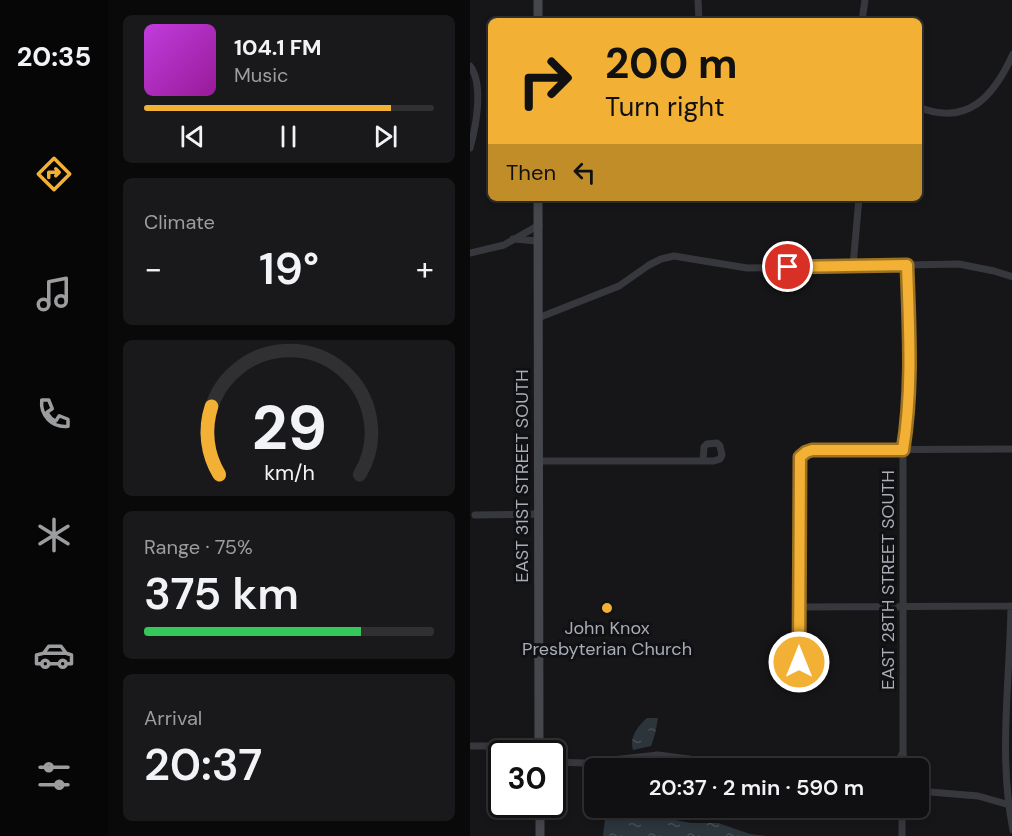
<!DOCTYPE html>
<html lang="en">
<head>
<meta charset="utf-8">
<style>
  :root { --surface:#101012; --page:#19191b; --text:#f1f3f6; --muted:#9c9d9f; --line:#303032; --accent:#f2b134 }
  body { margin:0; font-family:"DM Sans",sans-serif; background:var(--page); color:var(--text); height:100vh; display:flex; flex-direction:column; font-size:22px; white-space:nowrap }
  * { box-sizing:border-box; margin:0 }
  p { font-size:20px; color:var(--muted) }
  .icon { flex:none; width:33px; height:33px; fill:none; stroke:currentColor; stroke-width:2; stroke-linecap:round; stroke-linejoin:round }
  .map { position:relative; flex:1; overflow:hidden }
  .panel { display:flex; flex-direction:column; gap:15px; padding:15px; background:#09090a; width:362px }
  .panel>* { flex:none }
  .hud { position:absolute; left:18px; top:18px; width:434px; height:183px; border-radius:9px; box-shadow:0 3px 9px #0003,0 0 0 2px var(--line); background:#f2b134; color:#111; overflow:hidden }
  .speed { position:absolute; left:18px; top:740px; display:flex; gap:12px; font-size:30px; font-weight:700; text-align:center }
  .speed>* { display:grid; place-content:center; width:78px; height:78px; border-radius:50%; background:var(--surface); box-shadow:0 3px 9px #0003,0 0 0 2px var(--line); line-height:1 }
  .speed .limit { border:3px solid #111; border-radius:9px; background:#fff; color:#111 }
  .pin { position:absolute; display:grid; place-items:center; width:51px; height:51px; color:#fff; margin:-26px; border:3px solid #fff; border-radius:50%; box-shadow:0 2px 6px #0007 }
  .me { position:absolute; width:66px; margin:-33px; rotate:0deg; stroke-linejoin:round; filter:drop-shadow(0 0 4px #0008) }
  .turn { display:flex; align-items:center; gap:21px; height:126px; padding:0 18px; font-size:27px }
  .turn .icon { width:78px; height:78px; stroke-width:2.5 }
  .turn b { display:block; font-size:42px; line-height:51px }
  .then { display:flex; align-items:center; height:57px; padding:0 18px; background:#0003; gap:12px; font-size:22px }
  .big { font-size:45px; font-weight:600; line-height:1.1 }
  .panel .widget { flex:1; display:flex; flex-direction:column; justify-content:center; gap:9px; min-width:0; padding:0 21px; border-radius:9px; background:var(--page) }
  .panel .dial { align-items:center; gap:0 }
  .dial svg { height:156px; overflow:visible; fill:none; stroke:var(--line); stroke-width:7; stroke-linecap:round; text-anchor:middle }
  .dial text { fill:var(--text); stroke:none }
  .song { display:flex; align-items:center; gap:18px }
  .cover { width:72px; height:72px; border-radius:9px; background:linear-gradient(135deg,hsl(290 70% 55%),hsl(300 70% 35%)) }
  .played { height:6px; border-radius:3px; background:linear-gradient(90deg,var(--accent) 85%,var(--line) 85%) }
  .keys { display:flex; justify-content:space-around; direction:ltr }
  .heat { display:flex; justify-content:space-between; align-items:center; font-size:33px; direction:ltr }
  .charge { height:9px; border-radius:4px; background:linear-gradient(90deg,#34c759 75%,var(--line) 0) }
  .trip { position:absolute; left:114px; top:758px; width:345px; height:60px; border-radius:9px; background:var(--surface); box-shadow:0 3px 9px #0003,0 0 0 2px var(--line); font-weight:600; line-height:60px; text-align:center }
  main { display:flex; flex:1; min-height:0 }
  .menu { display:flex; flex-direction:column; width:108px; justify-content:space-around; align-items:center; background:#060607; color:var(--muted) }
  .menu .icon { width:42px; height:42px }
  .menu .active { color:var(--accent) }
  .menu b { font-size:27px; color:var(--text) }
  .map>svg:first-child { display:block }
</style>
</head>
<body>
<main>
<nav class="menu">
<b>20:35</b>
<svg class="icon active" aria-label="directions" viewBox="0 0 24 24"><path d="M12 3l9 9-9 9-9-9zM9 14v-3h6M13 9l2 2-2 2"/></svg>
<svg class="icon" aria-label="music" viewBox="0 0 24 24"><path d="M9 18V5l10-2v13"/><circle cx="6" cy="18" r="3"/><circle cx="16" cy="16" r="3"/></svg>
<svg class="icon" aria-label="phone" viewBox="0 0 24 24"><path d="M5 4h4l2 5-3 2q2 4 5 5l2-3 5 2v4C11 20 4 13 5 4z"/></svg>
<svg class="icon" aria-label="climate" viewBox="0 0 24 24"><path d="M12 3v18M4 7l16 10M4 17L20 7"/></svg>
<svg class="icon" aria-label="car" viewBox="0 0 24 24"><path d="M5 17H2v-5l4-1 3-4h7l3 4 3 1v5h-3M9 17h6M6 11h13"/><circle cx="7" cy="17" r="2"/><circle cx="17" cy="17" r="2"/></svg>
<svg class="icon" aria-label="filters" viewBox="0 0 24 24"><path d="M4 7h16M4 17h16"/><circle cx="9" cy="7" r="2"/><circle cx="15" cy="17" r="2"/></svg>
</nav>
<section class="panel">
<div class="widget">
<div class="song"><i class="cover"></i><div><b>104.1 FM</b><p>Music</p></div></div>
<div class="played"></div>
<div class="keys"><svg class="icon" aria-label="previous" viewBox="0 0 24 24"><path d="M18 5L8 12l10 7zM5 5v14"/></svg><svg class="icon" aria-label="pause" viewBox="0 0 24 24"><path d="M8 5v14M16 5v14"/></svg><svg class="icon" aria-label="next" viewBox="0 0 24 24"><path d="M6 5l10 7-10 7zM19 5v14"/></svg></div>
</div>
<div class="widget"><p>Climate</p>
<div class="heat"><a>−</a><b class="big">19°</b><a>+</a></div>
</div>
<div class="widget dial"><svg viewBox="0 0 100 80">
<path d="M14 69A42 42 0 1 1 86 69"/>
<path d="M14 69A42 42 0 0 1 10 34" stroke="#f2b134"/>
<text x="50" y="56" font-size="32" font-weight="700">29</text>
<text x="50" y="72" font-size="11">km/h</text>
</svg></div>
<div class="widget"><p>Range · 75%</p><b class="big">375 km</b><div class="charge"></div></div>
<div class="widget"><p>Arrival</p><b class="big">20:37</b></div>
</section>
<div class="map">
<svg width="543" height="836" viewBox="0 0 543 836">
  <defs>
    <pattern id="water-ripples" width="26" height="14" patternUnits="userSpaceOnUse" patternTransform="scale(1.5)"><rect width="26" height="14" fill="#2c353c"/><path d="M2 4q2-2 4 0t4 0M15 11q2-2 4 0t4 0" fill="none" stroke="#485056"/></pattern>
  </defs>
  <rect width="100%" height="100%" fill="#161618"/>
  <path fill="url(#water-ripples)" d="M177 718H188L185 734 181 746 163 750C159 737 168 726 177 718Z
    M144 807H178L183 816 221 823H248L280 834 297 836H133L135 819Z"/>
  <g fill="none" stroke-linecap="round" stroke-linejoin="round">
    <path stroke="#37383d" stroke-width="7" d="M228 0 229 21
      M392 21 395 0
      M0 66C14 84 6 127 0 148
      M448 107C498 127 524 96 543 54
      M43 239 68 241
      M0 253 34 245 69 225
      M383 266 389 198
      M68 318 149 286 179 265 191 259 204 256 277 268 489 264 524 271 543 277
      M69 461H244L250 459 252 455 250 446 247 443 237 444 234 447 233 461
      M5 515 69 514
      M541 606C540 680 528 756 543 830
      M329 607 543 606
      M329 680V462L333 453 342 450 543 449
      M0 746H70
      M82 762 115 763 188 755 287 768
      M348 768 374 764 392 768
      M422 768 428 762 432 754
      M435 768 433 752V450L439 395 437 265
      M448 791 508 796 543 806
      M429 807 432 815V836"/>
    <path stroke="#45474d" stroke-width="9" d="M68 0V21
      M68 198 69 753
      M70 804V836"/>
  </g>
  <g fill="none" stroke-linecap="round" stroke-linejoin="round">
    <g stroke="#9d7322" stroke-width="15">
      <path id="route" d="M318 267 437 265C439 327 443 389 433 450H342L336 452 330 457 329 662"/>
    </g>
    <use href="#route" stroke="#f2b134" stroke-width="10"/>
  </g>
  <circle fill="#f2b134" stroke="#111113" stroke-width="2" cx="137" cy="608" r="6"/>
  <g text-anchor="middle" stroke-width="6" stroke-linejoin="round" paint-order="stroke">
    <g font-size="18" fill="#a8adb8" stroke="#111113">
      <text transform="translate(52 476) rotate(-90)" y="6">EAST 31ST STREET SOUTH</text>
      <text transform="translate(418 580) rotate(-90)" y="6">EAST 28TH STREET SOUTH</text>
    </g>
    <g font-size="18" fill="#a8adb8" stroke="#111113">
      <text x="137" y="634">John Knox<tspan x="137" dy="21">Presbyterian Church</tspan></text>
    </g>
  </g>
</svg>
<div class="speed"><div class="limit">30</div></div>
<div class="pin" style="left:318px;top:267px;background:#d93025"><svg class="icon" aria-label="arrive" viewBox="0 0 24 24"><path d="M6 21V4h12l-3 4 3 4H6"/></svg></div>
<svg class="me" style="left:329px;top:662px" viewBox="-20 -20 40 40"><circle r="17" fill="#f2b134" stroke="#fff" stroke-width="3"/><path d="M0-11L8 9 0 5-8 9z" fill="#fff"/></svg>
<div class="trip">20:37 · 2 min · 590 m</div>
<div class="hud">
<div class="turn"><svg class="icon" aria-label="right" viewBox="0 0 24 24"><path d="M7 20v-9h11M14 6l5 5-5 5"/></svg><div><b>200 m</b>Turn right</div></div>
<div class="then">Then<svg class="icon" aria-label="left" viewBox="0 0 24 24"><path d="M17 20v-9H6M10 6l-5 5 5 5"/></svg></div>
</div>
</div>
</main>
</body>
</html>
